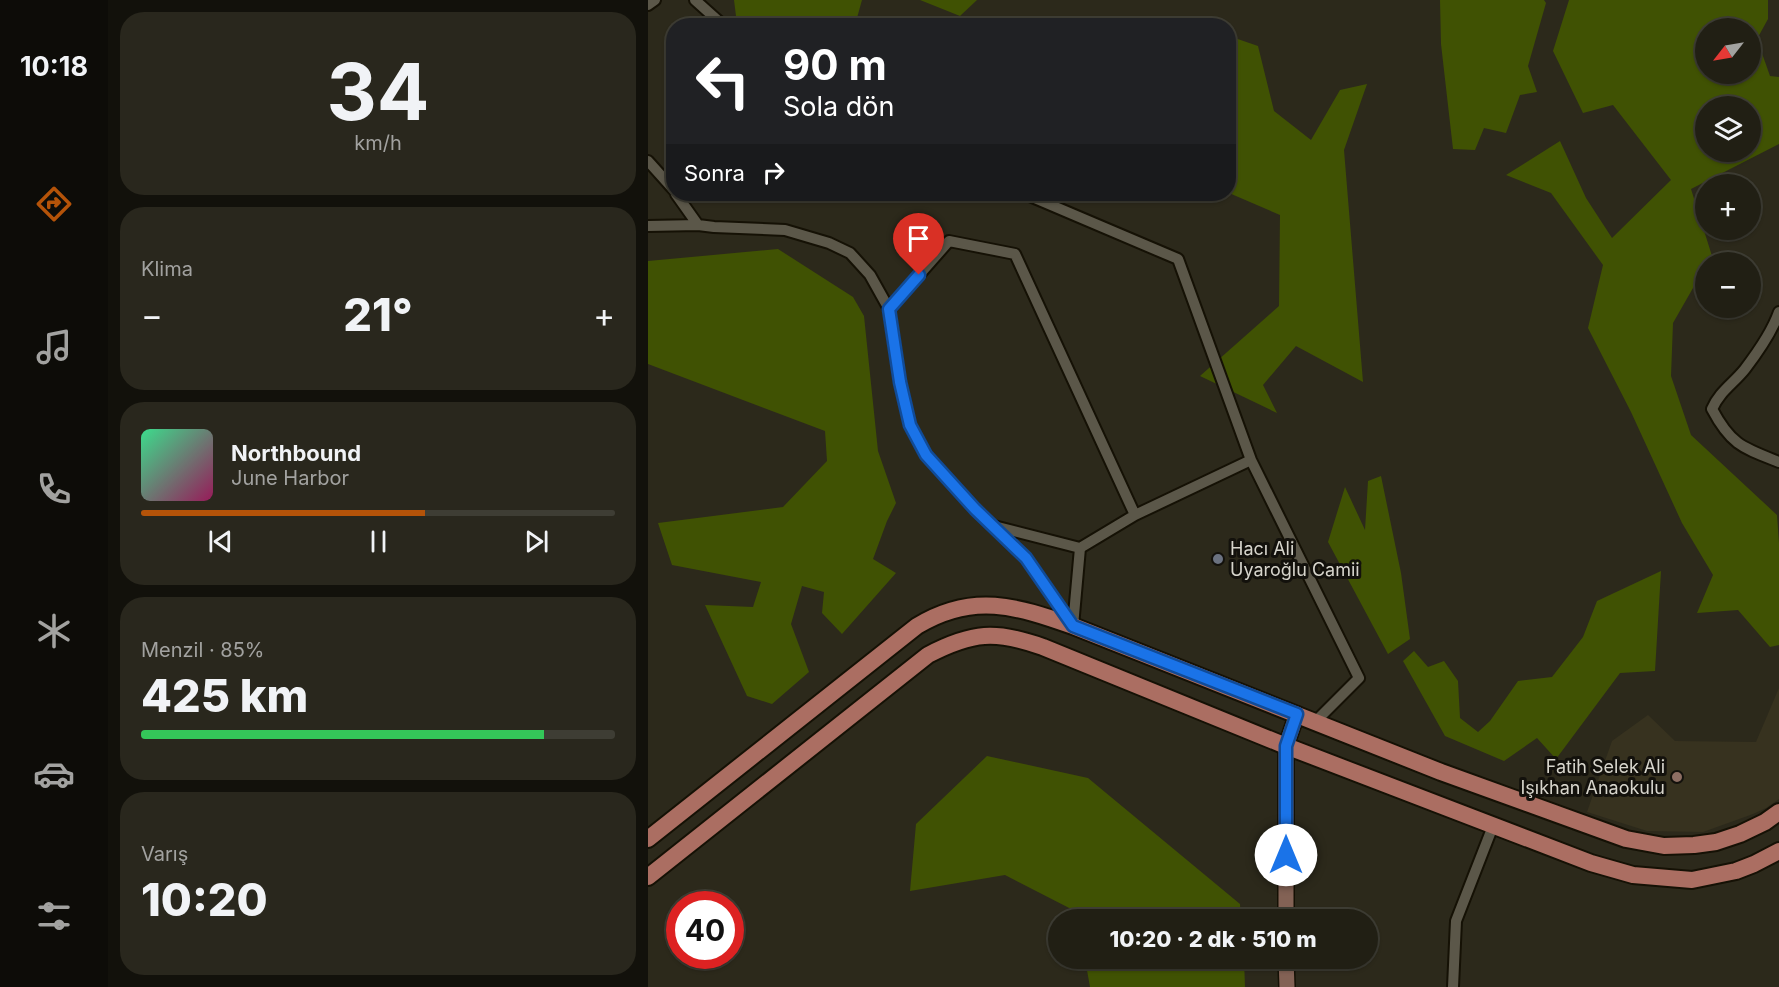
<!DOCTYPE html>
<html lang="tr">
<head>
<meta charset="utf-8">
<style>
  :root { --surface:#211f14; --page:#29271d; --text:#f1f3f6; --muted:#a2a2a0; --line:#3e3d34; --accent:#b45309 }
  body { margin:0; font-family:Inter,sans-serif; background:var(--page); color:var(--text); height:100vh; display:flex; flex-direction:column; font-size:22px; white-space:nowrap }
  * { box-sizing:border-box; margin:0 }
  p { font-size:20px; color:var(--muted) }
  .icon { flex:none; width:33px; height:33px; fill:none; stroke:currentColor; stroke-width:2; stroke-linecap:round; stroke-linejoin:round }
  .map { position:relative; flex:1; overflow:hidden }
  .sheet { display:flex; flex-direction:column; gap:12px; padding:12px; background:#12110b; width:540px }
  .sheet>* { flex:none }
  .hud { position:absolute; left:18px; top:18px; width:570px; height:183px; border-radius:24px; box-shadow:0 2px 4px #0004,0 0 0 2px var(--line); background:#202124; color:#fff; overflow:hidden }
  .needle { width:39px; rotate:239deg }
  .tools { position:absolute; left:1047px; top:18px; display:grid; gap:12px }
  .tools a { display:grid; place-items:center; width:66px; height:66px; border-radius:50%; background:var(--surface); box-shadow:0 2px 4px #0004,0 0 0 2px var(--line); font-size:30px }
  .speed { position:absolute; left:18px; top:891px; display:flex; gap:12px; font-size:30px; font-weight:700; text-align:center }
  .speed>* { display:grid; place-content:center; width:78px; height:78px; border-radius:50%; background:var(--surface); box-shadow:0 2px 4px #0004,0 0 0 2px var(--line); line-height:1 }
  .speed .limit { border:9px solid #d22; background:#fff; color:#111 }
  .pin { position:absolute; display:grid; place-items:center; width:51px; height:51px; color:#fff; margin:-62px -26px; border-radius:50% 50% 50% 0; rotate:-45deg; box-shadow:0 0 6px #0007 }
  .pin .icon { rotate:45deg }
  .me { position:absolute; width:66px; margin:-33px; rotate:0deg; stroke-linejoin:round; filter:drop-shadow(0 0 4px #0008) }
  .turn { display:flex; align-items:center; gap:21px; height:126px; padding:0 18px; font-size:27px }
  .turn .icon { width:78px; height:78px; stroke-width:2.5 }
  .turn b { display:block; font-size:42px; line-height:51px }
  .then { display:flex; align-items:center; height:57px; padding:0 18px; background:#0003; gap:12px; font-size:22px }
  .big { font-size:45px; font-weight:800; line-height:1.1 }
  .sheet .tile { flex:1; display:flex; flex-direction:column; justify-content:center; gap:9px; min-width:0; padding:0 21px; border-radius:24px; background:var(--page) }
  .sheet .dial { align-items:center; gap:0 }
  .dial b { font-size:78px; line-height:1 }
  .song { display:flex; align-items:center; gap:18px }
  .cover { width:72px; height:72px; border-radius:9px; background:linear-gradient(135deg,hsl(150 70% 55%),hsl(330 70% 35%)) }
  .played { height:6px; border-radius:3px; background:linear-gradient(90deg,var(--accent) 60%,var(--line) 60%) }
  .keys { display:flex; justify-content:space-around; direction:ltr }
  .heat { display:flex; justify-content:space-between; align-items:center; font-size:33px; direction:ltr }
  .charge { height:9px; border-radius:4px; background:linear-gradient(90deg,#34c759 85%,var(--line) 0) }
  .trip { position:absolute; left:400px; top:909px; width:330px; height:60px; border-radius:30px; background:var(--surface); box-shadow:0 2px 4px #0004,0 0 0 2px var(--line); font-weight:800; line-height:60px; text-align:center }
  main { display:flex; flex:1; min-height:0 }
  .menu { display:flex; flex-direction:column; width:108px; justify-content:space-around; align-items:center; background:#0d0c08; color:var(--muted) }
  .menu .icon { width:42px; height:42px }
  .menu .active { color:var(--accent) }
  .menu b { font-size:27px; color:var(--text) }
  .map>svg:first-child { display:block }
</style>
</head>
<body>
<main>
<nav class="menu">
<b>10:18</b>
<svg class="icon active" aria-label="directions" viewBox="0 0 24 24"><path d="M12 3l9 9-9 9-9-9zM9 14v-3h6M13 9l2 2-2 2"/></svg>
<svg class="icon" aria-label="music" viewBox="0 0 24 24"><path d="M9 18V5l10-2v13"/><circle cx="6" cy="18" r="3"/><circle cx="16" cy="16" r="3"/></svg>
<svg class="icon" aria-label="phone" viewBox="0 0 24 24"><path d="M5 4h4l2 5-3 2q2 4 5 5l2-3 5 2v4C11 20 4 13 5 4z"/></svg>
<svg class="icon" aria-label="climate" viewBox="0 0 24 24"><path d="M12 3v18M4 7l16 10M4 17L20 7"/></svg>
<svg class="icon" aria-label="car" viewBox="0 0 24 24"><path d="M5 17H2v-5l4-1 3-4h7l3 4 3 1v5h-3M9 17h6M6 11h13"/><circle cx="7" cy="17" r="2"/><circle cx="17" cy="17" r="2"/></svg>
<svg class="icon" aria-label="filters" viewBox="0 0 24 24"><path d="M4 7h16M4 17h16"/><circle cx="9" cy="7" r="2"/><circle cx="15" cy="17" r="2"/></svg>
</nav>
<section class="sheet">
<div class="tile dial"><b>34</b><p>km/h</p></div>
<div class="tile"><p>Klima</p>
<div class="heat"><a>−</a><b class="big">21°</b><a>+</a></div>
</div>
<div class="tile">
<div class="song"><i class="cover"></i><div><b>Northbound</b><p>June Harbor</p></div></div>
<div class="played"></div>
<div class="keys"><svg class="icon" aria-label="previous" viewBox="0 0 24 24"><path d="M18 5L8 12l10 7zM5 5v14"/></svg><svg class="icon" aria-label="pause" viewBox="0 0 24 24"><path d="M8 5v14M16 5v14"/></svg><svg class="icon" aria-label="next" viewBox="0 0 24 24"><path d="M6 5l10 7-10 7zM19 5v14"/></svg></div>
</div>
<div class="tile"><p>Menzil · 85%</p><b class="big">425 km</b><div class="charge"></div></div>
<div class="tile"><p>Varış</p><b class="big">10:20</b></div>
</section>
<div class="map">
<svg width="1131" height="987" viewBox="0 0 1131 987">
  <rect width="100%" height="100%" fill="#2c291b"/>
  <path fill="#37321f" d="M1131 688V799L1118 808 1105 814 1055 832 999 831 939 812 964 741 1000 715 1027 741 1108 742Z"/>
  <path fill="#405203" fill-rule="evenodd" d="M86 0H214L207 25 100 26 89 24Z
    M272 0H329L312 16Z
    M792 0H896L898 3 880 66 889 92 872 95 858 133 836 128 827 150 805 149 793 44Z
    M921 0H1120V19L1109 39 1122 76 1131 77V144L1043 189 1064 256 1060 262H1058L1057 267 1025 323 1023 376 1043 435 1129 515 1131 543V645L1122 647 1090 610 1049 613 1065 575 1034 523 983 412 940 328 955 265 903 193 858 175 912 141 938 198 964 238 1023 180 965 105 935 113 905 51ZM1058 28H1102V74H1058ZM1058 106H1102V152H1058Z
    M581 36 610 46 626 111 663 140 692 90 719 84 696 150 715 382 648 346 615 385 629 413 552 376 631 306 632 215 581 193Z
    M130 249 205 297 216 316 230 451 248 503 239 521 225 559 248 573 194 634 174 613 176 592 154 586 143 624 161 672 124 704 99 696 57 605 105 607 113 582 24 565 10 523 135 507 179 461 177 431 0 364V261Z
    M733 476 753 573 762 639 740 654 680 542 697 487 717 530 720 481Z
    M1013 571 1007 671 972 673 908 759 889 738 856 761 797 736 755 661 766 651 780 667 796 661 810 681 812 718 830 732 842 721 870 681 904 677 935 637 949 601Z
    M339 756 440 778 592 904 593 919H431L429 912 357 875 262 891 268 824Z
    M437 959H596L597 987H442Z"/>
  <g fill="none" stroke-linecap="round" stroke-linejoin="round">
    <g stroke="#151105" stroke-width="14">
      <path id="street" d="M47 0 76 26
        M0 5 7 0
        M0 161 26 190
        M28 194 50 225 66 227 137 230 181 243 202 253 222 275 241 309 252 382 262 425 278 455 327 509 378 558 425 626
        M377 194 530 259 603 460 711 678 668 721
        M0 226 50 225
        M241 309 301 241 367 254 487 515 603 460
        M1131 312C1124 332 1110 352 1097 369 1086 383 1071 392 1064 409 1083 445 1095 448 1131 462
        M346 526 432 548 487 515
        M425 626 432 548
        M805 987 808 921 845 826"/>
    </g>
    <g stroke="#151105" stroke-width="18">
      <path id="secondary" d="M638 920V746L649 714
        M638 958 639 987"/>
    </g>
    <g stroke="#151105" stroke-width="20">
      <path id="primary" d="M0 839 269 626C325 592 368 606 425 626L793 772 978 839 1016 846 1046 845 1068 842 1092 834 1117 822 1131 812
        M0 877 280 655C324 632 348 630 395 647L638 746 943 863 985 875 1044 880 1088 871 1106 864 1131 851"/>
    </g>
    <use href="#street" stroke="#5b5749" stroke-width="10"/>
    <use href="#secondary" stroke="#836255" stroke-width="15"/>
    <use href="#primary" stroke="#ab6e62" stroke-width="16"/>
  </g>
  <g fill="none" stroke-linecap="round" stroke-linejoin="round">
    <g stroke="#114b97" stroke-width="15">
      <path id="route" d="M271 275 241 309 252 382 262 425 278 455 327 509 378 558 425 626 649 714 638 746V855"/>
    </g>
    <use href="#route" stroke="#1a73e8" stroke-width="10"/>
  </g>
  <circle fill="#6b7280" stroke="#13110c" stroke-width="2" cx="570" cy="559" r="6"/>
  <circle fill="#8d6e63" stroke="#13110c" stroke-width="2" cx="1029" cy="777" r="6"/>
  <g text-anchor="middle" stroke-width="6" stroke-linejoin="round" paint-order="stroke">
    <g font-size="18" fill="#d7d5cc" stroke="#13110c" text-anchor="start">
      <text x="582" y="555">Hacı Ali<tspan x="582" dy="21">Uyaroğlu Camii</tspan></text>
      <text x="1017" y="773" text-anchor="end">Fatih Selek Ali<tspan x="1017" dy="21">Işıkhan Anaokulu</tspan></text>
    </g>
  </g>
</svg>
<div class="tools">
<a><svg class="needle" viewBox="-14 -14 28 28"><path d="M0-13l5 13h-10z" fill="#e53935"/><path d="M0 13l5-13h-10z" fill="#a2a2a0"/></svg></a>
<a><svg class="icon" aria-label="layers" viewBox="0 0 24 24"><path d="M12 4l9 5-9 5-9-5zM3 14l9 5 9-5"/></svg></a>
<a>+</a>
<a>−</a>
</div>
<div class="speed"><div class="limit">40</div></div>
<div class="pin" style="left:271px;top:275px;background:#d93025"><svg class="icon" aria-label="arrive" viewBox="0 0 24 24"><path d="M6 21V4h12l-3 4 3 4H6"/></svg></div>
<svg class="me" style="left:638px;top:855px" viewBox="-20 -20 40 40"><circle r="19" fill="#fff"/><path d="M0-13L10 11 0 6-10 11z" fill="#1a73e8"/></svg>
<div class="trip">10:20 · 2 dk · 510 m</div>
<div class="hud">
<div class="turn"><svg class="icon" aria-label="left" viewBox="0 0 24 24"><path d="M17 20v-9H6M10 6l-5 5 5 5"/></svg><div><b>90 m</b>Sola dön</div></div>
<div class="then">Sonra<svg class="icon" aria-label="right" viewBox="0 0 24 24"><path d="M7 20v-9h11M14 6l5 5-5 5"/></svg></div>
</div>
</div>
</main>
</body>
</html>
